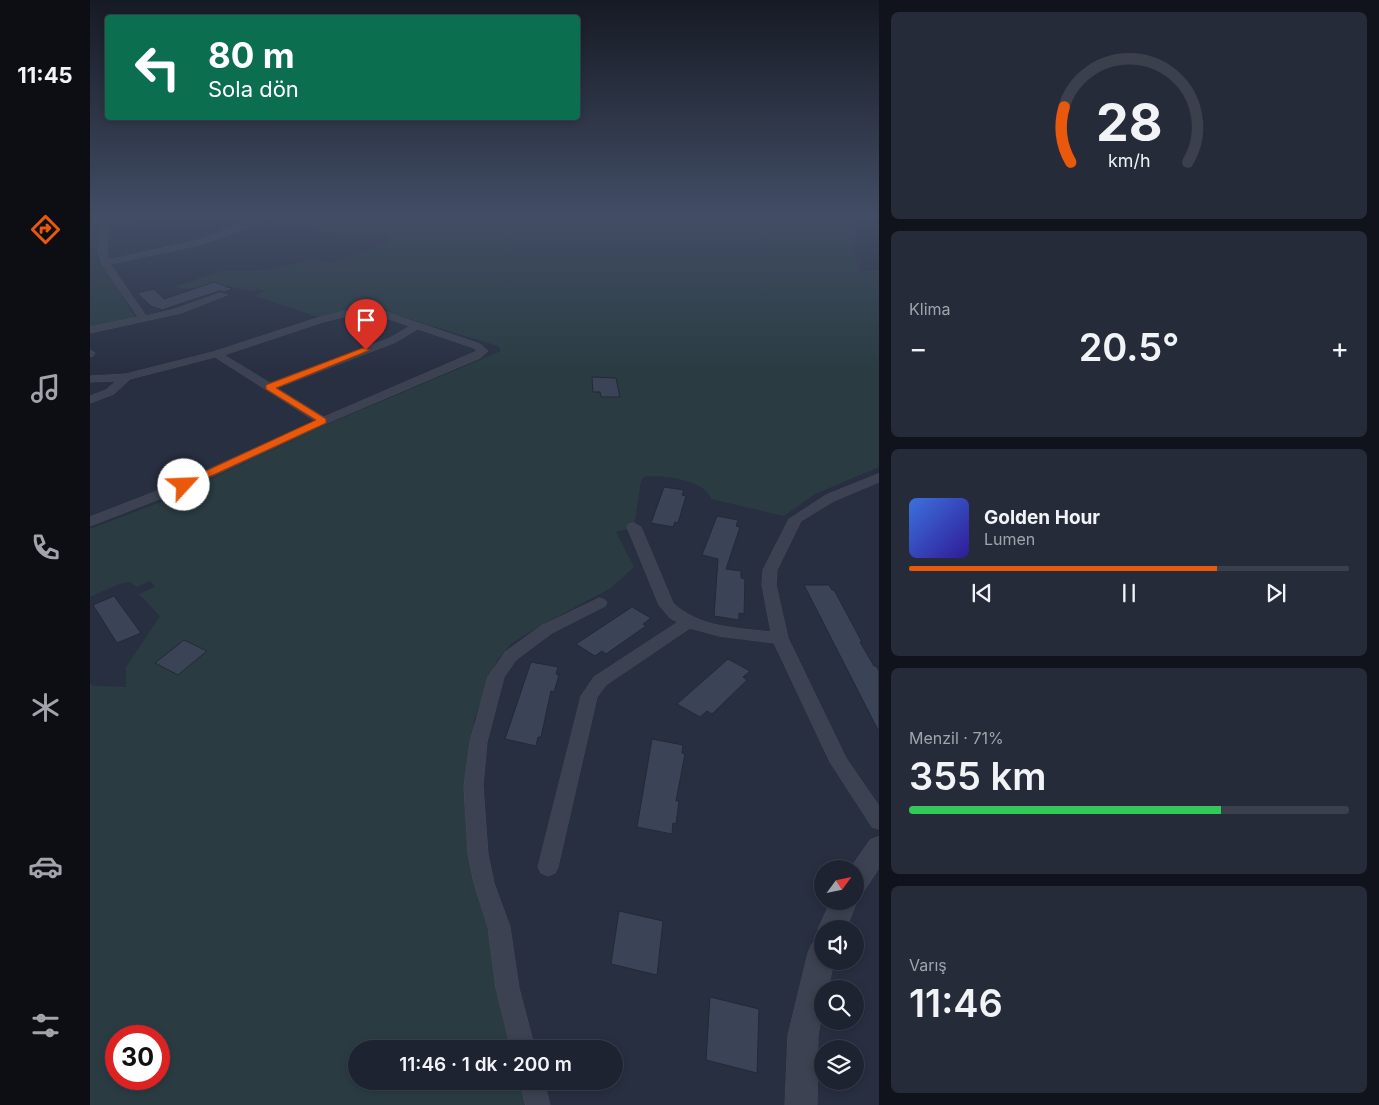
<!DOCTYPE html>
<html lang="tr">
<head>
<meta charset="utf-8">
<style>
  :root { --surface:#1e2331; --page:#262b39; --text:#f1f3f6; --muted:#a1a4ab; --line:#3c404d; --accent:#ea580c }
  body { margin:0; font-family:Inter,sans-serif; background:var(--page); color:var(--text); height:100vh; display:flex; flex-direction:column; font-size:19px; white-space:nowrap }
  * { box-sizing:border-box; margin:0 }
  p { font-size:16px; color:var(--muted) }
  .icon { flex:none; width:28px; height:28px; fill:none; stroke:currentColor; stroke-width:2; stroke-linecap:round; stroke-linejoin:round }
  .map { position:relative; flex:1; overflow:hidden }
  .details { display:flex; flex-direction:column; gap:12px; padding:12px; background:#10131b; width:500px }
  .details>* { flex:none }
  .top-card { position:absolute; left:15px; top:15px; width:475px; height:105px; border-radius:5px; box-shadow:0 2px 8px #0003,0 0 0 1px var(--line); background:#0b6e4f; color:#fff; overflow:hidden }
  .needle { width:32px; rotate:57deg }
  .buttons { position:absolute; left:724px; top:860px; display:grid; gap:10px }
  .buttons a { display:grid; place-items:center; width:50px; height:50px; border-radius:50%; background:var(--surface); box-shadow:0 2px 8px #0003,0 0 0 1px var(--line); font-size:25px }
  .speed { position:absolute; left:15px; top:1025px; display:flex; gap:10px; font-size:25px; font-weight:700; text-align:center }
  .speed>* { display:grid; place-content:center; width:65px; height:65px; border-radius:50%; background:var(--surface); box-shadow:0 2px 8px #0003,0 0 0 1px var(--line); line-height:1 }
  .speed .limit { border:8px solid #d22; background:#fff; color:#111 }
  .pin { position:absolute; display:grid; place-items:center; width:42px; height:42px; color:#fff; margin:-51px -21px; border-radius:50% 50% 50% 0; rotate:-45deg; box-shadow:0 0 5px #0007 }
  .pin .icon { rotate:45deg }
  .me { position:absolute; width:55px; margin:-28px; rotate:65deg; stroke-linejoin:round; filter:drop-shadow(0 0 4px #0008) }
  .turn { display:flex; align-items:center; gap:18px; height:105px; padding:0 20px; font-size:22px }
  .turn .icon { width:65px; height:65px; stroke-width:2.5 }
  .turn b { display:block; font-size:35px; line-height:42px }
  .big { font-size:38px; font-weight:600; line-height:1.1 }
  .details .tile { flex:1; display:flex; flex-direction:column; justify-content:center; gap:8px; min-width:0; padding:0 18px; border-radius:8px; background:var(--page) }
  .details .dial { align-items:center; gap:0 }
  .dial svg { height:130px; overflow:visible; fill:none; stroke:var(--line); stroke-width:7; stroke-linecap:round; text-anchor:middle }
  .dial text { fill:var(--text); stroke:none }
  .song { display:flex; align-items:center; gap:15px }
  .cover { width:60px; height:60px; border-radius:8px; background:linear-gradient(135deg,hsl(220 70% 55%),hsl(250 70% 35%)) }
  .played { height:5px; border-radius:2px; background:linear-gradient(90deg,var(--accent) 70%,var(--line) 70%) }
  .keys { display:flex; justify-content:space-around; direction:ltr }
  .heat { display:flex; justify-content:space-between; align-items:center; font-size:28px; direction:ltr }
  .charge { height:8px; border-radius:4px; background:linear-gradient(90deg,#34c759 71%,var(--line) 0) }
  .trip { position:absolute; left:258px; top:1040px; width:275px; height:50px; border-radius:25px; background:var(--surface); box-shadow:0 2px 8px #0003,0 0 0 1px var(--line); font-weight:600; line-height:50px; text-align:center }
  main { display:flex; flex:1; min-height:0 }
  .tab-bar { display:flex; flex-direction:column; width:90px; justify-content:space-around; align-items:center; background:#0c0e14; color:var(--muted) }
  .tab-bar .icon { width:35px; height:35px }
  .tab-bar .current { color:var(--accent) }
  .tab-bar b { font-size:22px; color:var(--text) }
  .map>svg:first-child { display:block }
</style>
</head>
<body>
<main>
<nav class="tab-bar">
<b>11:45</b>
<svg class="icon current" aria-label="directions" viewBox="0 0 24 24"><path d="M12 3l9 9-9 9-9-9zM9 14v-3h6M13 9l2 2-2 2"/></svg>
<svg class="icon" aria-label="music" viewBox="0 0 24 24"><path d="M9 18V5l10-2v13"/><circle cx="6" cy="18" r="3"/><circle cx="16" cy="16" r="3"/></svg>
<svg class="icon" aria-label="phone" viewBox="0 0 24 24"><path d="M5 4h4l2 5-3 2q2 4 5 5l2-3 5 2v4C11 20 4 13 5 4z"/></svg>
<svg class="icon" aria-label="climate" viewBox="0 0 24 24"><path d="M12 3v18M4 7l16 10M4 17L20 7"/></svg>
<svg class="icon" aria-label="car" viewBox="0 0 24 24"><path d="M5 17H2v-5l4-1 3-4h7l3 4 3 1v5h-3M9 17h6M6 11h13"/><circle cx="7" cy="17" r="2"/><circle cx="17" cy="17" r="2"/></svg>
<svg class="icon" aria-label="filters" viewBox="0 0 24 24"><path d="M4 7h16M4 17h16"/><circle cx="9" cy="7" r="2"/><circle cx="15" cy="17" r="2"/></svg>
</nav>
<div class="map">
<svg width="789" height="1105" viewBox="0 0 789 1105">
  <rect width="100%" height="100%" fill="#282f41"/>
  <path fill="#2a3c42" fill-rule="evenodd" d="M0 217 10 225 7 262 18 273 45 316 43 320 0 328Z
    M11 217H66L40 224 20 226 17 220Z
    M192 217H769L764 250 770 271 789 270V467L725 494 694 516 621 499C617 480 570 474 554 477L551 481 544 527 526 532 544 567 521 588 455 623 422 643 407 660 384 720 375 803 384 871 401 920 426 1049H266V1081H434L440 1105H0V683L4 686 36 687V667L70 616 49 594 65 587 60 581 47 587 39 582 29 584 0 597V529L81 498 226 429 411 351 408 346 274 305 228 317 164 296 175 291 167 289 162 291 130 285 97 289 83 287 132 271 179 270 224 259 243 262 292 246 298 242 299 235C280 245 193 226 170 220ZM26 1036H69V1079H26Z"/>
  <path fill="#3b4356" stroke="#232938" d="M124 282 143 289 134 292 129 291 72 310 61 306 47 293 64 289 74 299Z
    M502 377 526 378 530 397H511L510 392H503Z
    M574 487 594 490 592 495 596 496 588 523 585 522 583 527 561 523Z
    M627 516 648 520 646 526 650 527 636 569 651 571V578L655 579 654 614 649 613V620L624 616 628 559 612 555Z
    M714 585H739L742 590H744L772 642H770L784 666H786L789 671V732Z
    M24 596 51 633 27 643 3 605Z
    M542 607 561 618 553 624 556 626 516 654 512 651 505 656 486 644Z
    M94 640 117 651 88 675 65 663Z
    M638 659 660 671 653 677 657 680 622 714 617 711 610 717 587 704Z
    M441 662 468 667 466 674 469 675 464 692 461 691 451 737H448L446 746 415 739Z
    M562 739 593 745 592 753 595 754 586 801H589L586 824 583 823 582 834 547 827Z
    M529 911 573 921 567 975 521 964Z
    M620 997 669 1009 667 1073 616 1060Z"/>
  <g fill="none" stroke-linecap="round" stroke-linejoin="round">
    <g stroke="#464b5a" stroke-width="1">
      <path id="minor" d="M2 217C27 217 14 244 18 260L104 241 174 217H189L110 245 20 264 56 316 85 309 130 293 137 295 91 313 0 333V327L48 317 11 263 8 252 11 228Z
        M266 308 293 311 390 344 398 351 390 358 237 423 98 488 0 526V517L90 482 225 421 125 357 40 379 24 394 0 403V396L16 390 26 381 0 382V376L36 374 123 352 227 318ZM266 314 289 316 320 326 300 338 180 383 134 355 233 322ZM328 329 384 348 387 351 234 417 187 388 306 342Z
        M0 350 5 353 3 356 0 357Z
        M789 474V482L744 501 711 521 687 570 686 585 698 638 756 758 789 806V829L782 827 740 762 684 643 629 636 600 628 516 685 507 697 468 867 465 873 458 876 451 873 448 867 491 696 504 677 588 622 580 618 569 605 537 527 539 524 544 523 551 527 583 603C609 628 647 628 681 632L672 585 673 570 699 519 736 495Z
        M510 598 515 600 517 603 515 606 462 633 426 660 414 677 397 742 393 786 398 854 404 883 420 927 429 988 445 1049H421L406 988 398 927 384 883 378 854 374 786 380 742 398 677 415 652 451 626Z
        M430 1081H454L460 1105H436Z"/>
    </g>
    <g stroke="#464b5a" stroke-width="1">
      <path id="tertiary" d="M789 837V868L774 891 765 894V869H760L780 840Z
        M765 896 767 901 756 929H732V938L728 929 741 901H765Z
        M732 940V961H744L738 989H732V1014L728 1035 727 1105H695L698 1035 718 953 722 944Z"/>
    </g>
    <use href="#minor" fill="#3c4251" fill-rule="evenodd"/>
    <use href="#tertiary" fill="#3c4251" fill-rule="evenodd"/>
  </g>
  <linearGradient id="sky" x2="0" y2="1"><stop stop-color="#161a24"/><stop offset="0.58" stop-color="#424d65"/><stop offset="1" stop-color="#424d65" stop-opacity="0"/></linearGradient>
  <rect width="789" height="371" fill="url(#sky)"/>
  <path fill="#ea580c" stroke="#983908" d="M273 348 280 350 186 388 236 419V423L97 487H90L88 485 90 483 226 420 176 389V385Z"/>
</svg>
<div class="buttons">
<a><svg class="needle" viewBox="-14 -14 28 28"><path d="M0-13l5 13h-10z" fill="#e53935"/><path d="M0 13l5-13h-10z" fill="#a1a4ab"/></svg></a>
<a><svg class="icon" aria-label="sound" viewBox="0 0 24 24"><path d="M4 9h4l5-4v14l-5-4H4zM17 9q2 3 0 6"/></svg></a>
<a><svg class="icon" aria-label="search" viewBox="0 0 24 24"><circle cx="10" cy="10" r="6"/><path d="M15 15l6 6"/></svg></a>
<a><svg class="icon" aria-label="layers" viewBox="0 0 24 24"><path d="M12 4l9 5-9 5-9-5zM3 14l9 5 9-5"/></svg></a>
</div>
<div class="speed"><div class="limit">30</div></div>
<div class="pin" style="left:276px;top:350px;background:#d93025"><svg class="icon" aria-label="arrive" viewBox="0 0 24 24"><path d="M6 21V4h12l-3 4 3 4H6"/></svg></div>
<svg class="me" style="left:94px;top:485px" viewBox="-20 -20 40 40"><circle r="19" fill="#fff"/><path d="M0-13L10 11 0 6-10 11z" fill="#ea580c"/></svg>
<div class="trip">11:46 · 1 dk · 200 m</div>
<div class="top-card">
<div class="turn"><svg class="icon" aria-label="left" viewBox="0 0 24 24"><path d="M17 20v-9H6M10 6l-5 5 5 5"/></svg><div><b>80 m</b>Sola dön</div></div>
</div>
</div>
<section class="details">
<div class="tile dial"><svg viewBox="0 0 100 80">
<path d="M14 69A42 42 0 1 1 86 69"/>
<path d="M14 69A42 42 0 0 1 10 35" stroke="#ea580c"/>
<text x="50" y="56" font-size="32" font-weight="700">28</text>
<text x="50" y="72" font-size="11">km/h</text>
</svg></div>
<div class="tile"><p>Klima</p>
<div class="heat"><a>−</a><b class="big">20.5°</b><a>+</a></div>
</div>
<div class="tile">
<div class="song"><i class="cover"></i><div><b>Golden Hour</b><p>Lumen</p></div></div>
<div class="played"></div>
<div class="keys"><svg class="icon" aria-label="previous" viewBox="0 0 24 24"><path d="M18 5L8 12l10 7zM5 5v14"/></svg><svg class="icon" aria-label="pause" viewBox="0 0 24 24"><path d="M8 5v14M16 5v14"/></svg><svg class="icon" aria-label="next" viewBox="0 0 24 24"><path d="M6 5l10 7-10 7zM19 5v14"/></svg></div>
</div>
<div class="tile"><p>Menzil · 71%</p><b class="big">355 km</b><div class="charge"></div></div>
<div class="tile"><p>Varış</p><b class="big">11:46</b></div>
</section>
</main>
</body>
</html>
